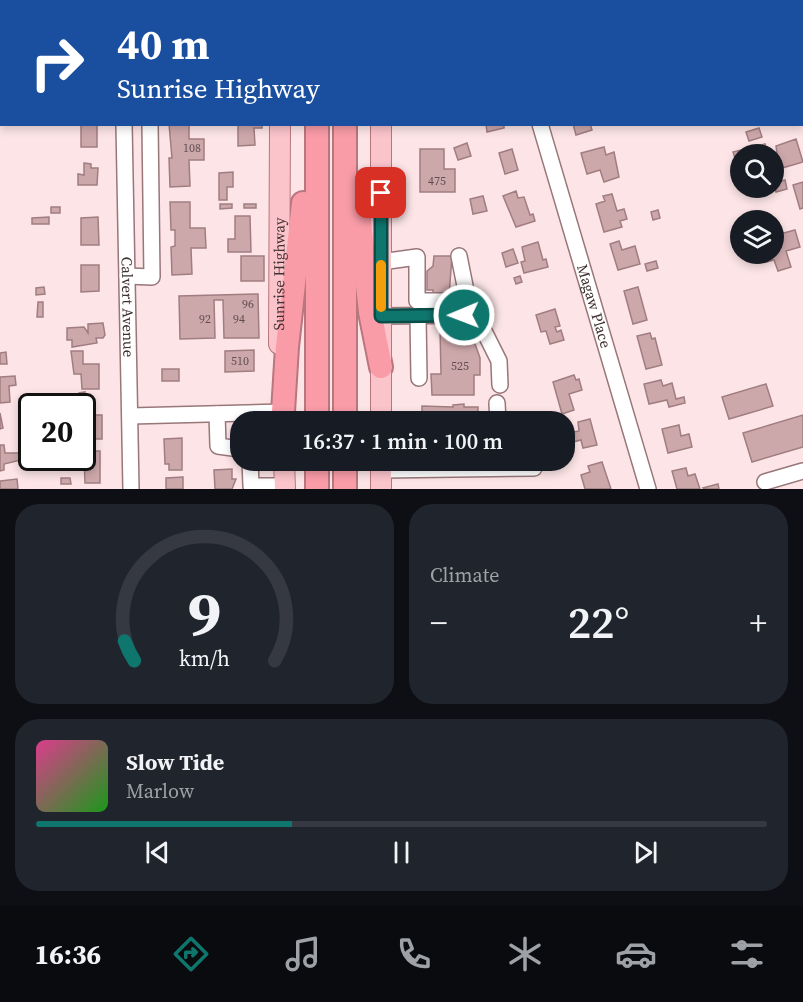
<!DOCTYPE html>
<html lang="en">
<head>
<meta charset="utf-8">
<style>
  :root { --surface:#171b24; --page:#20242c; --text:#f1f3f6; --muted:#9ea1a6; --line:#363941; --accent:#0f766e }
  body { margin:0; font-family:"Source Serif 4",serif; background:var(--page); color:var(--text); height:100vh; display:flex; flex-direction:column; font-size:22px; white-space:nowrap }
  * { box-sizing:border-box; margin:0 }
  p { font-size:20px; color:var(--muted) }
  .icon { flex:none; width:33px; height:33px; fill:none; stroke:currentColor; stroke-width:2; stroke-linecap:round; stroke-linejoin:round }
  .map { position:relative; height:489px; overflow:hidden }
  .details { display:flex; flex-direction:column; gap:15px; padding:15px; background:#0d0f14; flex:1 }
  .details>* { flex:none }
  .guide { position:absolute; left:0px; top:0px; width:804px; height:126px; box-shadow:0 3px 9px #0003; background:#1a4fa0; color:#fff; overflow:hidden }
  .tools { position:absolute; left:730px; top:144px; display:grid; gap:12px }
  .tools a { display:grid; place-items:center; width:54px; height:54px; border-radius:50%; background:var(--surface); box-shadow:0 3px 9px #0003; font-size:30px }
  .speed { position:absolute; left:18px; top:393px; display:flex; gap:12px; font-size:30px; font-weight:700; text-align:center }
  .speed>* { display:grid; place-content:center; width:78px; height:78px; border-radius:50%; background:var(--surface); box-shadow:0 3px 9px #0003; line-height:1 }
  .speed .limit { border:3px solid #111; border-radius:9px; background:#fff; color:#111 }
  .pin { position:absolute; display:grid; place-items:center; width:51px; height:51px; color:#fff; margin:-26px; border-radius:12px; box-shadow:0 3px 9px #0006 }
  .me { position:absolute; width:66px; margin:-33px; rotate:269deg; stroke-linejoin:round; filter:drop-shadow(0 0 4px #0008) }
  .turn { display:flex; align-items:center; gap:21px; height:126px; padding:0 18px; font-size:27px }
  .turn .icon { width:78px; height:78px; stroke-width:2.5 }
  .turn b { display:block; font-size:42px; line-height:51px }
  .big { font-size:45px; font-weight:600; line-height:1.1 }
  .details .tile { flex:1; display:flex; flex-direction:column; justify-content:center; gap:9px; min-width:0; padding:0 21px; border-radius:24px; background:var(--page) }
  .details .dial { align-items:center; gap:0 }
  .dial svg { height:156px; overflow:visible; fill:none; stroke:var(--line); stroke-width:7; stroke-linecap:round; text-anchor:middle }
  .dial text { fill:var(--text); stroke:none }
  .song { display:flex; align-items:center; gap:18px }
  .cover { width:72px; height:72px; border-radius:9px; background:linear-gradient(135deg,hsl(330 70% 55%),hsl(120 70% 35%)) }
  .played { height:6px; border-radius:3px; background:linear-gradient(90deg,var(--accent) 35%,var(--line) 35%) }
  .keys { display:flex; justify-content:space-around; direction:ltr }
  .heat { display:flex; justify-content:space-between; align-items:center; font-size:33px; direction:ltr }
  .details .tiles { flex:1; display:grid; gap:15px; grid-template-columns:1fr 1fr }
  .tile:last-child { grid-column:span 2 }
  .trip { position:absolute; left:230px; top:411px; width:345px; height:60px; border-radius:24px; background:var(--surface); box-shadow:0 3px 9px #0003; font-weight:600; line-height:60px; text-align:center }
  .dock { display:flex; height:96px; justify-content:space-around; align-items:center; background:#090b0e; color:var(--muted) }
  .dock .icon { width:42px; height:42px }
  .dock .current { color:var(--accent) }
  .dock b { font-size:27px; color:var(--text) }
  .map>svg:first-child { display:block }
</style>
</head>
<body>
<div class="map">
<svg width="803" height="489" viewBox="0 0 803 489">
  <rect width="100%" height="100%" fill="#fde5e7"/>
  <path fill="#cda8ab" stroke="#a07d80" stroke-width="1.5" d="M11 0H47V2H11Z
    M158 0H192V1L158 2Z
    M425 0H451V2H425Z
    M550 0H583V2H550Z
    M727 0H760V2H727Z
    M81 124H97V147H81Z
    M169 124H189V139H204V160H189L190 186 170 187 169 158H172Z
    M238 124H262V128H254L255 145 238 146Z
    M486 124H504V128L487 132Z
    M573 124H590L592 130 576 135Z
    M759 128 762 137 749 141 746 132Z
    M796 139 803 162 779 169 776 146Z
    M467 143 471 156 458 160 454 148Z
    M765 144 767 153 741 154V160L736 161 733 152Z
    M604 147 606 155 614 152 619 177 604 182 600 170 587 174 581 153Z
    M420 149H444V169H455V192H420Z
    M512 149 518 170 505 174 499 153Z
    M84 163 91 164V168H98L97 185H78V174L84 175Z
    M233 172V187H227V200H219V173Z
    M785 180 787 189 776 192 774 183Z
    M803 182V208L800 209 793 185Z
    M516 191 518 198 524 197 530 215 533 214 535 221 516 227 503 196Z
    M612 194 617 211 624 209 627 219 620 221 622 227 604 232 596 204 605 201 603 196Z
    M483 196 487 211 473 214 470 199Z
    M170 202H190V228H205L206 248H191L192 274 172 275 171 247 175 246V230H171Z
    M220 204H232V208L220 209Z
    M244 204H256V208H244Z
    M51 207H60V213H51Z
    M658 210 660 218 653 220 651 212Z
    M235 216H250L251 252H228V239H235Z
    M49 217V224H32V218Z
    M98 217 99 245H81V218Z
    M795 230 800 247 786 251 791 267 778 271 774 260 766 262 764 256 774 254V241L782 239 780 234Z
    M619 241 622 250 635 246 640 264 618 270 610 244Z
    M538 242 543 260 546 259 548 267 524 273 521 262 525 261 522 247Z
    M513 249 518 263 506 267 502 253Z
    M241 256H264V281H241Z
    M434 256H452L449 296H433V290H427V271L433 266Z
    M656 261 658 268 647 271 645 264Z
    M81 265H99V291L81 292Z
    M520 276 522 282 516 284 514 278Z
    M44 287 45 294 36 295V288Z
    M638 287 647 320 633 324 624 291Z
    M258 294 259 338H224L223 300H214L215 338 180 339 179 296Z
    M38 302H43V317H37Z
    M555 309 560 326 555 327 557 332 561 330 564 340 550 344 546 331 541 332 536 315Z
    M103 323 105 335 103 338H96L97 343 72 347V340H67V328L84 327 88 333V324Z
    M440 330H470L480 358V375H474V395H432L431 374H441Z
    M650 333 652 339 655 338 662 365 646 369 637 336Z
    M254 350V371L225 372V351Z
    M71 351H83V364H99V389H82L81 374H74Z
    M6 352 7 364H0V353Z
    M162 369H179V381H162Z
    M574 375 576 380 579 379 582 390 569 394 574 410 562 414 553 382Z
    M15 376 16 385 9 386 10 402 0 403V377Z
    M661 380 663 386 672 383 676 399 684 397 685 403 669 407 667 400 649 404 644 384Z
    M766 384 773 406 729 419 722 397Z
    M85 392 84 405 78 406 79 393Z
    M464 404V407H478V422H422V406L453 407V405Z
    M0 413 3 428 0 429Z
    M86 415H102V439H87Z
    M803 415V447L752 462 743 433Z
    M590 419 597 445 583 448 581 440 565 444 564 434 579 431 578 422Z
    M679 425 681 436 689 434 692 447 668 453 662 429Z
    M182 438V470H169V464H165L164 439Z
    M0 445H4L5 453H20L21 460 4 464V470L0 471Z
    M82 451H100V483H85L84 458 79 460 82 458Z
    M39 460H48V465H39Z
    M602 462 611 489H585L581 475 590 472 588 466Z
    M686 468 688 476 695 474 700 489H677L672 471Z
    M232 469V479H236L232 489H215L214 470Z
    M183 477V489H166V478Z
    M61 478H70L71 484H61Z
    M17 479 18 489H0V481Z
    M718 484 719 489H704L703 488Z"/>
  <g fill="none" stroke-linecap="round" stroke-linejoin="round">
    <g stroke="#987679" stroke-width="18">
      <g id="minor">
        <path d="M122 0V2"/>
        <path d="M482 0V2"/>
        <path d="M520 0V2"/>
        <path d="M791 0V2"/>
        <path d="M802 38 803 40"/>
        <path id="s1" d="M124 124 131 489"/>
        <path id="s2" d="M540 124 648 489"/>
        <path d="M381 262 417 257V301H468L459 256"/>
        <path d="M127 276 152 277 150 124"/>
        <path d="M381 316 476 315 499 361 500 385"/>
        <path d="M418 316 419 378"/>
        <path d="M497 403 498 422"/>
        <path d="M217 414 218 446 240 449"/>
        <path d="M130 416 283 412"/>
        <path d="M250 460 251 486H285"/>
        <path d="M381 470 534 468"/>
        <path d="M765 482 803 471"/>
      </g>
    </g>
    <g stroke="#b8767e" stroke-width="22">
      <g id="major">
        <path d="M381 0V2"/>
        <path d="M281 2V0"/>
        <path id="s3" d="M279 344 280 124"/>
        <path d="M381 422V124"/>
        <path d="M284 460 285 489"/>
        <path d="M381 489V460"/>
      </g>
    </g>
    <g stroke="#b8767e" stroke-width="26">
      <path id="highway" d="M317 0V2
        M345 2V0
        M317 124V422
        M345 124V422
        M358 205 370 312 381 367
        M283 412 287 347 303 203
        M317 460V489
        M345 460V489"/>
    </g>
    <use href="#minor" stroke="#fff" stroke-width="15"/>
    <use href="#major" stroke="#fbc4cb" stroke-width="20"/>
    <use href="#highway" stroke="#f99ca8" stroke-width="22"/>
  </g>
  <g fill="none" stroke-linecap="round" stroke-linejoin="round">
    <g stroke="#0a4d48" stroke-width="15">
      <path id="route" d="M381 193V316L464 315"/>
    </g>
    <use href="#route" stroke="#0f766e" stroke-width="10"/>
    <path stroke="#f59e0b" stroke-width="10" d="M381 265V307"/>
  </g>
  <g text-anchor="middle" stroke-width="4.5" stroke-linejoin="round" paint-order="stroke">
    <g font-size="12" fill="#624e50">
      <text x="192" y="152">108</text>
      <text x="437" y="185">475</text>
      <text x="248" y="308">96</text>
      <text x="205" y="323">92</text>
      <text x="239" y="323">94</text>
      <text x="240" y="365">510</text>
      <text x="460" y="370">525</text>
    </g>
    <g font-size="15" fill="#3f3031" stroke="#fde5e7">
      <text dy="5" stroke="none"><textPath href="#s3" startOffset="70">Sunrise Highway</textPath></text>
      <text dy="5" stroke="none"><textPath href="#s1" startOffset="183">Calvert Avenue</textPath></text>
      <text dy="5" stroke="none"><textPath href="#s2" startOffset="190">Magaw Place</textPath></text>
    </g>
  </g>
</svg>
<div class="tools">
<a><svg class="icon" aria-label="search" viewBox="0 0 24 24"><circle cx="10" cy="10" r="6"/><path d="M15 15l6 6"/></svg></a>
<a><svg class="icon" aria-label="layers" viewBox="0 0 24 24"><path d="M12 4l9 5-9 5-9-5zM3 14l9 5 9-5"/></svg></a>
</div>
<div class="speed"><div class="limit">20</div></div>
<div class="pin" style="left:381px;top:193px;background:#d93025"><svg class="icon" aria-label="arrive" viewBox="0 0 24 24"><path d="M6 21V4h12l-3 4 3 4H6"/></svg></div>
<svg class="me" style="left:464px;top:315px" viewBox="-20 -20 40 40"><circle r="17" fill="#0f766e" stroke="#fff" stroke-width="3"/><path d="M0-11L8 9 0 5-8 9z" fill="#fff"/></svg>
<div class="trip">16:37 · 1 min · 100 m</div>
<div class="guide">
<div class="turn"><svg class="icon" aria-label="right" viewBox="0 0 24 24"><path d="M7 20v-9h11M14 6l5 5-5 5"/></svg><div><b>40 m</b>Sunrise Highway</div></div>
</div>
</div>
<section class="details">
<div class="tiles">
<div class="tile dial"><svg viewBox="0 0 100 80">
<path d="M14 69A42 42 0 1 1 86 69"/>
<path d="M14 69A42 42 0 0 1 9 59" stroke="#0f766e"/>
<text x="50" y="56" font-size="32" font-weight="700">9</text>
<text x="50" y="72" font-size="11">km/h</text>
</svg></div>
<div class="tile"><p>Climate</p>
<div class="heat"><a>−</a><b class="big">22°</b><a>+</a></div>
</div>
<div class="tile">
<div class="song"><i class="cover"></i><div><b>Slow Tide</b><p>Marlow</p></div></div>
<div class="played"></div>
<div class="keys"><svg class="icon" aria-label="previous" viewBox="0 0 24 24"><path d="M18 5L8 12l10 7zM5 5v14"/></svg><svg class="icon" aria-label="pause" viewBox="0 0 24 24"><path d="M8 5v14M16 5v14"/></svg><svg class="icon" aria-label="next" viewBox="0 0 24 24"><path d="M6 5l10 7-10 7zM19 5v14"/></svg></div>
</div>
</div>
</section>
<nav class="dock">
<b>16:36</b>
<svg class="icon current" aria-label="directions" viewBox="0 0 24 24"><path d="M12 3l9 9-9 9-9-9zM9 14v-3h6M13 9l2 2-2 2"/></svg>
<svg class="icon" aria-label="music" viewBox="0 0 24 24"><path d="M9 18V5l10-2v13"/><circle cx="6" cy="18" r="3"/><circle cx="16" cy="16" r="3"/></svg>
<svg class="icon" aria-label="phone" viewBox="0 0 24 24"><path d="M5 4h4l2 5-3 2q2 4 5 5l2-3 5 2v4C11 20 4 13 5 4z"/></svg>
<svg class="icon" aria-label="climate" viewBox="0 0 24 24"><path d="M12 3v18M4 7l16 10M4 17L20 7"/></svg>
<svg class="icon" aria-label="car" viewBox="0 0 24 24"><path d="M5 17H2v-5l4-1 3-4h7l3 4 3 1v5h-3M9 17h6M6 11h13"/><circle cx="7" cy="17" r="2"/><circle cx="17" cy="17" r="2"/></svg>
<svg class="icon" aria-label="filters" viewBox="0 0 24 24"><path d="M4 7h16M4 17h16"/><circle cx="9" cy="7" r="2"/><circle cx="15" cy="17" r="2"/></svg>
</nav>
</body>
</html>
